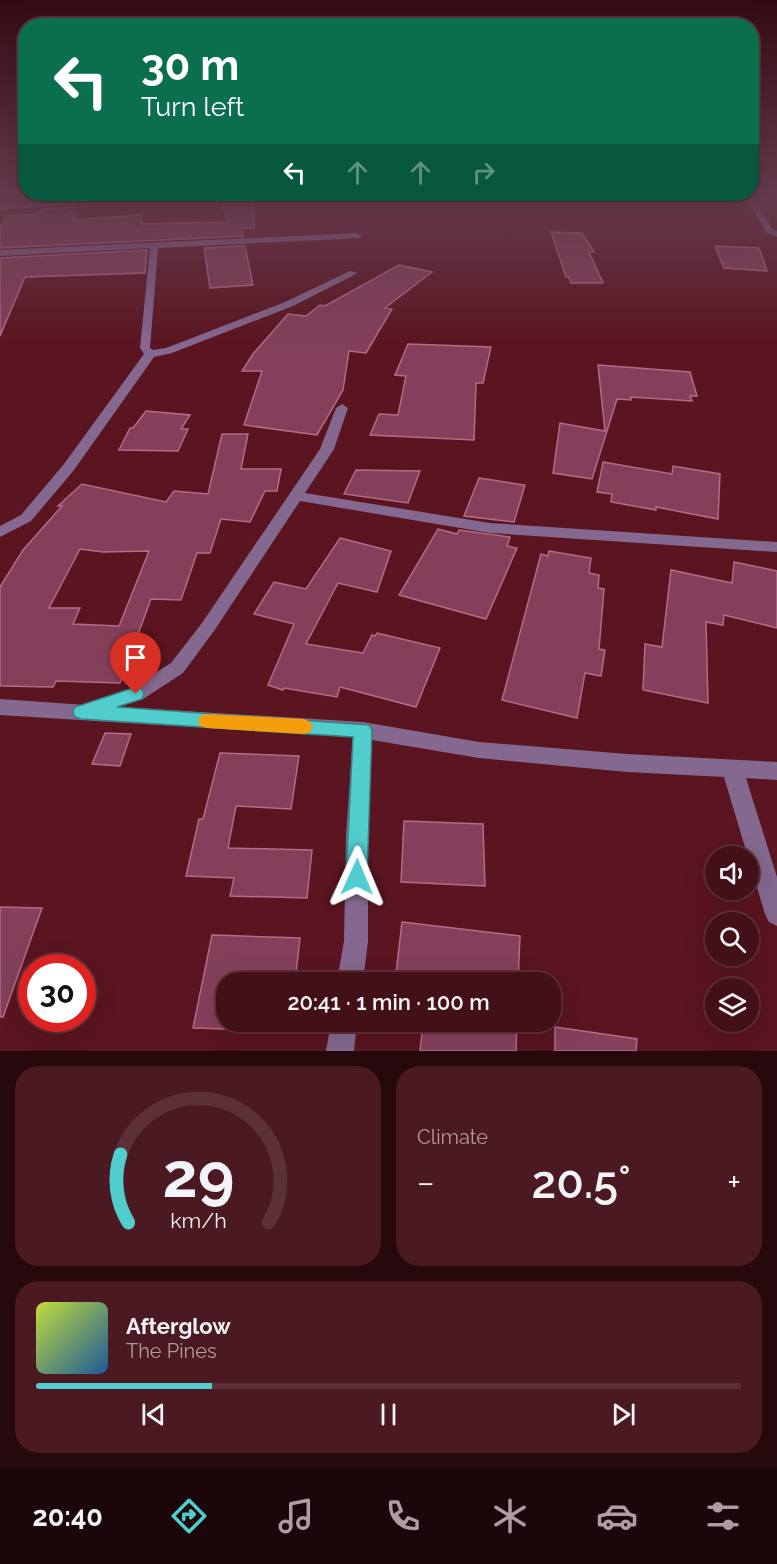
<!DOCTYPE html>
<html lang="en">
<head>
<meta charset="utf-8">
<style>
  :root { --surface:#441018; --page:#4b1921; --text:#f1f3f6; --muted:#af9da2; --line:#5c3037; --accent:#52cdce }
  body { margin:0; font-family:Raleway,sans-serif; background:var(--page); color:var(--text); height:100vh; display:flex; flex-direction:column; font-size:22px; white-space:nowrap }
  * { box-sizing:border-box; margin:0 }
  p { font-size:20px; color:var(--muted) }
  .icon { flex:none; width:33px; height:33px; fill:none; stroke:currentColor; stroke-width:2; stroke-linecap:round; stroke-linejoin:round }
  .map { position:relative; height:1051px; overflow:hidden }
  .panel { display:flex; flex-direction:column; gap:15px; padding:15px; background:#25090d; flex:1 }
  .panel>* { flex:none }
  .hud { position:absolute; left:18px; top:18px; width:741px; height:183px; border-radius:24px; box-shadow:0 6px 24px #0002,0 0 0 2px var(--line); background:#0b6e4f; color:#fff; overflow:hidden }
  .tools { position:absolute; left:705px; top:846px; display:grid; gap:12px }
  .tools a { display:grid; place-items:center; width:54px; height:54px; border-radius:50%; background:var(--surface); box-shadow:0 6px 24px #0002,0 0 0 2px var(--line); font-size:30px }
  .speed { position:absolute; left:18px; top:954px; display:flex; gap:12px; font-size:30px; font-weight:700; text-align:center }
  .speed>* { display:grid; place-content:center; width:78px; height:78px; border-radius:50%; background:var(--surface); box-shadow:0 6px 24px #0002,0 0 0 2px var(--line); line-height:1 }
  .speed .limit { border:9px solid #d22; background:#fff; color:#111 }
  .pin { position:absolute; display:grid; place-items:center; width:51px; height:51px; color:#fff; margin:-62px -26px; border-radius:50% 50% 50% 0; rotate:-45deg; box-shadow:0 0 6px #0007 }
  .pin .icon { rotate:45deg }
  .me { position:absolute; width:66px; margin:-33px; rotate:1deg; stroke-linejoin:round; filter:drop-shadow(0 0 4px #0008) }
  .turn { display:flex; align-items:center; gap:21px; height:126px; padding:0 24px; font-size:27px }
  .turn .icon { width:78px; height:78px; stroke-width:2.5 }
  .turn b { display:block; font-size:42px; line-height:51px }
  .lanes { display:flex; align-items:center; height:57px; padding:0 24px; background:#0003; justify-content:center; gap:30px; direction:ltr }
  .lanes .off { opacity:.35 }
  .big { font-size:45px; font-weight:600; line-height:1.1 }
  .panel .card { flex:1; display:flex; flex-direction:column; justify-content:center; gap:9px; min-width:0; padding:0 21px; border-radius:24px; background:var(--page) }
  .panel .dial { align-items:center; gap:0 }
  .dial svg { height:156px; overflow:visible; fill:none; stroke:var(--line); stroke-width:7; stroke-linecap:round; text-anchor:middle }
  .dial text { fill:var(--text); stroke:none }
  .song { display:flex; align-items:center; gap:18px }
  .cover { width:72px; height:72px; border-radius:9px; background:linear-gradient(135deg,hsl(70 70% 55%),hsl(210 70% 35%)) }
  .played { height:6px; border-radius:3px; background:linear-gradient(90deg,var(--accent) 25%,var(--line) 25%) }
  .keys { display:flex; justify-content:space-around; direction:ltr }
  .heat { display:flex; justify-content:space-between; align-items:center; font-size:33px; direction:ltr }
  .panel .tiles { flex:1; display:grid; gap:15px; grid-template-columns:1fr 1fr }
  .card:last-child { grid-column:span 2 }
  .trip { position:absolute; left:216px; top:972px; width:345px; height:60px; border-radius:24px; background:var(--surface); box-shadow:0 6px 24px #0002,0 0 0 2px var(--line); font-weight:600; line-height:60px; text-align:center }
  .dock { display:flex; height:96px; justify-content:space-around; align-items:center; background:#1b060a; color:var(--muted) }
  .dock .icon { width:42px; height:42px }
  .dock .current { color:var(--accent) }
  .dock b { font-size:27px; color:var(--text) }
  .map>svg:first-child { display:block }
</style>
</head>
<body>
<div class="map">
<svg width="777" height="1051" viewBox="0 0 777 1051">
  <rect width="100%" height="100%" fill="#5a1520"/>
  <path fill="#84405b" stroke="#b56b88" stroke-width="1.5" fill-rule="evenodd" d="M253 201 254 228H241L243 236 0 248V229L6 216 39 214 42 209 73 207 71 213H78L72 220 141 215 142 224 228 222 222 204Z
    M551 232 582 233 594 252H589L603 283H571L569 277H566Z
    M245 246 253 285 210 288 204 248Z
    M715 246 759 248 767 271 724 268Z
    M147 250 145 273 25 277 0 336V258Z
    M399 265 432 272 385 308 392 309 366 353 349 351 343 390 317 435 244 425 262 371H242L253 354 288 314 306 316 320 305 325 306Z
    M408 344 491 347 483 383H476L474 440 370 435 379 414 398 415 406 376 395 375Z
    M598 365 690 372 697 396H690L692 401 631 397V400L617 399 592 479 553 473 560 423 605 431Z
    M146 411 190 415 181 429H188L178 451 119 450 130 428H133Z
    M222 434H248L241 469H281L277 491H265L250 522 221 519 210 553H197L181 600 151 599 120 683 56 681 53 687 0 686V587L23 550 62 506H58L82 484 166 502 174 491 208 494ZM80 549 103 552 149 551 119 626 73 624 80 608H49Z
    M603 462 672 474 673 466 720 474 718 519 656 507V510L611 502 612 494 597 492Z
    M356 470 420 471 408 503 344 494Z
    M479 478 525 485 514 522 464 516Z
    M438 529 457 534 459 530 510 537 507 546 517 548 486 619 399 595Z
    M340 538 391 551 377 592 338 583 306 644 363 653 372 635 375 636 377 633 440 648 416 707 340 687 337 697 284 688 283 690 268 685 294 624 254 614 274 582 306 589Z
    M549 551 591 558 589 573 599 575 598 588 604 589 599 649 605 650 601 676 585 673 577 718 502 700 541 554 548 556Z
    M734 562 777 571V628L724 615 723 625 706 622 708 703 643 690 645 644 662 647 671 570 732 583Z
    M105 733 131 734 120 766 92 764Z
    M220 753 299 756 291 809 236 806 228 848 312 850 307 898 230 896 234 878 186 876 199 819H203Z
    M404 821 483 824 485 886 401 882Z
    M0 907 42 908 3 1017H0Z
    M402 922 520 936 518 982H395Z
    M212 935 300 938 295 982H226V1029L193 1028Z
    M455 1022H517L516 1051H420L423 1023 455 1027Z
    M555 1027 637 1039 636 1051H555Z"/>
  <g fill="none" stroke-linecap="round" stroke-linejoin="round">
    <path fill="#84688f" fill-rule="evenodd" d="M123 197H151L147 199 0 210V206Z
      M746 197H752L772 228 777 231V237L766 232Z
      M357 233 361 236 360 238 158 248 150 348 153 350 166 348 285 302 350 271 358 273 293 306 172 353 154 357 74 470 31 521 0 537V526L21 515 64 464 144 354 140 348 150 248 0 256V250Z
      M342 404 348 408 334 449 305 493 490 523 777 542V552L490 533 300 501 214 631 183 673 143 699 119 707 363 722 479 742 627 754 777 762V780L746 778 777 877V926L769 922 765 914 724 777 627 772 479 758 372 740 368 835V941L363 982H337L344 941 346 835 353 737 0 715V699L85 705 129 689 171 663 202 623 320 449 336 408Z
      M331 1022H357L354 1051H326Z"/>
  </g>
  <linearGradient id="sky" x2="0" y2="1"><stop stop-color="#320c12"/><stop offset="0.57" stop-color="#653b4e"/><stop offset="1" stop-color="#653b4e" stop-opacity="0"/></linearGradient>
  <rect width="777" height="344" fill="url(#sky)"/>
  <path fill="#52cdce" stroke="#358586" stroke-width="1.5" d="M136 687 142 689 144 694 142 699 117 707 369 725 372 730 367 877 364 884 357 887 349 884 346 877 353 737 81 719 75 717 73 712 75 707Z"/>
  <path fill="#f59e0b" d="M207 714 304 719 310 722 313 727 310 732 304 734 207 728 200 726 198 721 200 716Z"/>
</svg>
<div class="tools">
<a><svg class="icon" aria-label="sound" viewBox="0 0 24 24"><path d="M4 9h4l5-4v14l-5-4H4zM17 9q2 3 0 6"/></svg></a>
<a><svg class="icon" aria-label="search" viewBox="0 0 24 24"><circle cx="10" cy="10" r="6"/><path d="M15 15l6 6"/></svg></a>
<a><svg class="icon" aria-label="layers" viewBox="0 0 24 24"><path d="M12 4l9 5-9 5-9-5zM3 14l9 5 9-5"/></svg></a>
</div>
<div class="speed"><div class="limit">30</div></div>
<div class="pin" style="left:136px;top:694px;background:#d93025"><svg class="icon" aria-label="arrive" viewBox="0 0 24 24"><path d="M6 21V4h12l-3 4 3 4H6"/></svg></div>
<svg class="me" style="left:357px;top:877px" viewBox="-20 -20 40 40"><path d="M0-17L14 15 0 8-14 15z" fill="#52cdce" stroke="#fff" stroke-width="4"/></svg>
<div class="trip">20:41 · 1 min · 100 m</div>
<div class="hud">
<div class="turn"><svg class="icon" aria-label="left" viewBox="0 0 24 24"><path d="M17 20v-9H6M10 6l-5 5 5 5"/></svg><div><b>30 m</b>Turn left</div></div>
<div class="lanes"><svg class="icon" aria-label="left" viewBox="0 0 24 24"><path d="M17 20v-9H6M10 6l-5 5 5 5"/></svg><svg class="icon off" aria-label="ahead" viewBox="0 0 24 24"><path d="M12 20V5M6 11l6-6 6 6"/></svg><svg class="icon off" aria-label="ahead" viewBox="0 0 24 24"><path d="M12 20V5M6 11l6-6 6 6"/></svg><svg class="icon off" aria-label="right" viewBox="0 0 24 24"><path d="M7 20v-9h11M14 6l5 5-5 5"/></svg></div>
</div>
</div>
<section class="panel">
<div class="tiles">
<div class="card dial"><svg viewBox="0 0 100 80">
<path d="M14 69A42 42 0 1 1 86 69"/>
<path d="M14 69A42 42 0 0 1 10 34" stroke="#52cdce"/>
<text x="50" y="56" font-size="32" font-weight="700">29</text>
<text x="50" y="72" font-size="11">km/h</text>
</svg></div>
<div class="card"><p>Climate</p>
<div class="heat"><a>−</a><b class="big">20.5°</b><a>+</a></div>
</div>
<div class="card">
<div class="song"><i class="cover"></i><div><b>Afterglow</b><p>The Pines</p></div></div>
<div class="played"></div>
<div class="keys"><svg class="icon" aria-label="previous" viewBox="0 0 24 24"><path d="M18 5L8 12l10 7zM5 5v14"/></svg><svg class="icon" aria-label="pause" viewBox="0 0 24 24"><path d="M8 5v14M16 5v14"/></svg><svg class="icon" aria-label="next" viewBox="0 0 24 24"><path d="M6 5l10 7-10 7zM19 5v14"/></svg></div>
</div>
</div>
</section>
<nav class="dock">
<b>20:40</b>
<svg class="icon current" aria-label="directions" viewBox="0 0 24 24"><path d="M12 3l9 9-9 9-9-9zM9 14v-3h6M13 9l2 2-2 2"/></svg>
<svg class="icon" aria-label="music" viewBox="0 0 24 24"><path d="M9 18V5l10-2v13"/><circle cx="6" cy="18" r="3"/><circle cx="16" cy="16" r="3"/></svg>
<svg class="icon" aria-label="phone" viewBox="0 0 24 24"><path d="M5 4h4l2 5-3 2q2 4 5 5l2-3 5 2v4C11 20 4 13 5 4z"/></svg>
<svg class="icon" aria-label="climate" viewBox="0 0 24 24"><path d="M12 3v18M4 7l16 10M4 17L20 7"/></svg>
<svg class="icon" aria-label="car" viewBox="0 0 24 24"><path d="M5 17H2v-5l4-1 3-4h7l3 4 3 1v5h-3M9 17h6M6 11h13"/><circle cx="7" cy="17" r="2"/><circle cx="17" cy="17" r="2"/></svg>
<svg class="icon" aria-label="filters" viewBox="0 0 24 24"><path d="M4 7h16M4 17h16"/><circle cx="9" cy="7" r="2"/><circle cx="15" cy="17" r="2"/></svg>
</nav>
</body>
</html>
